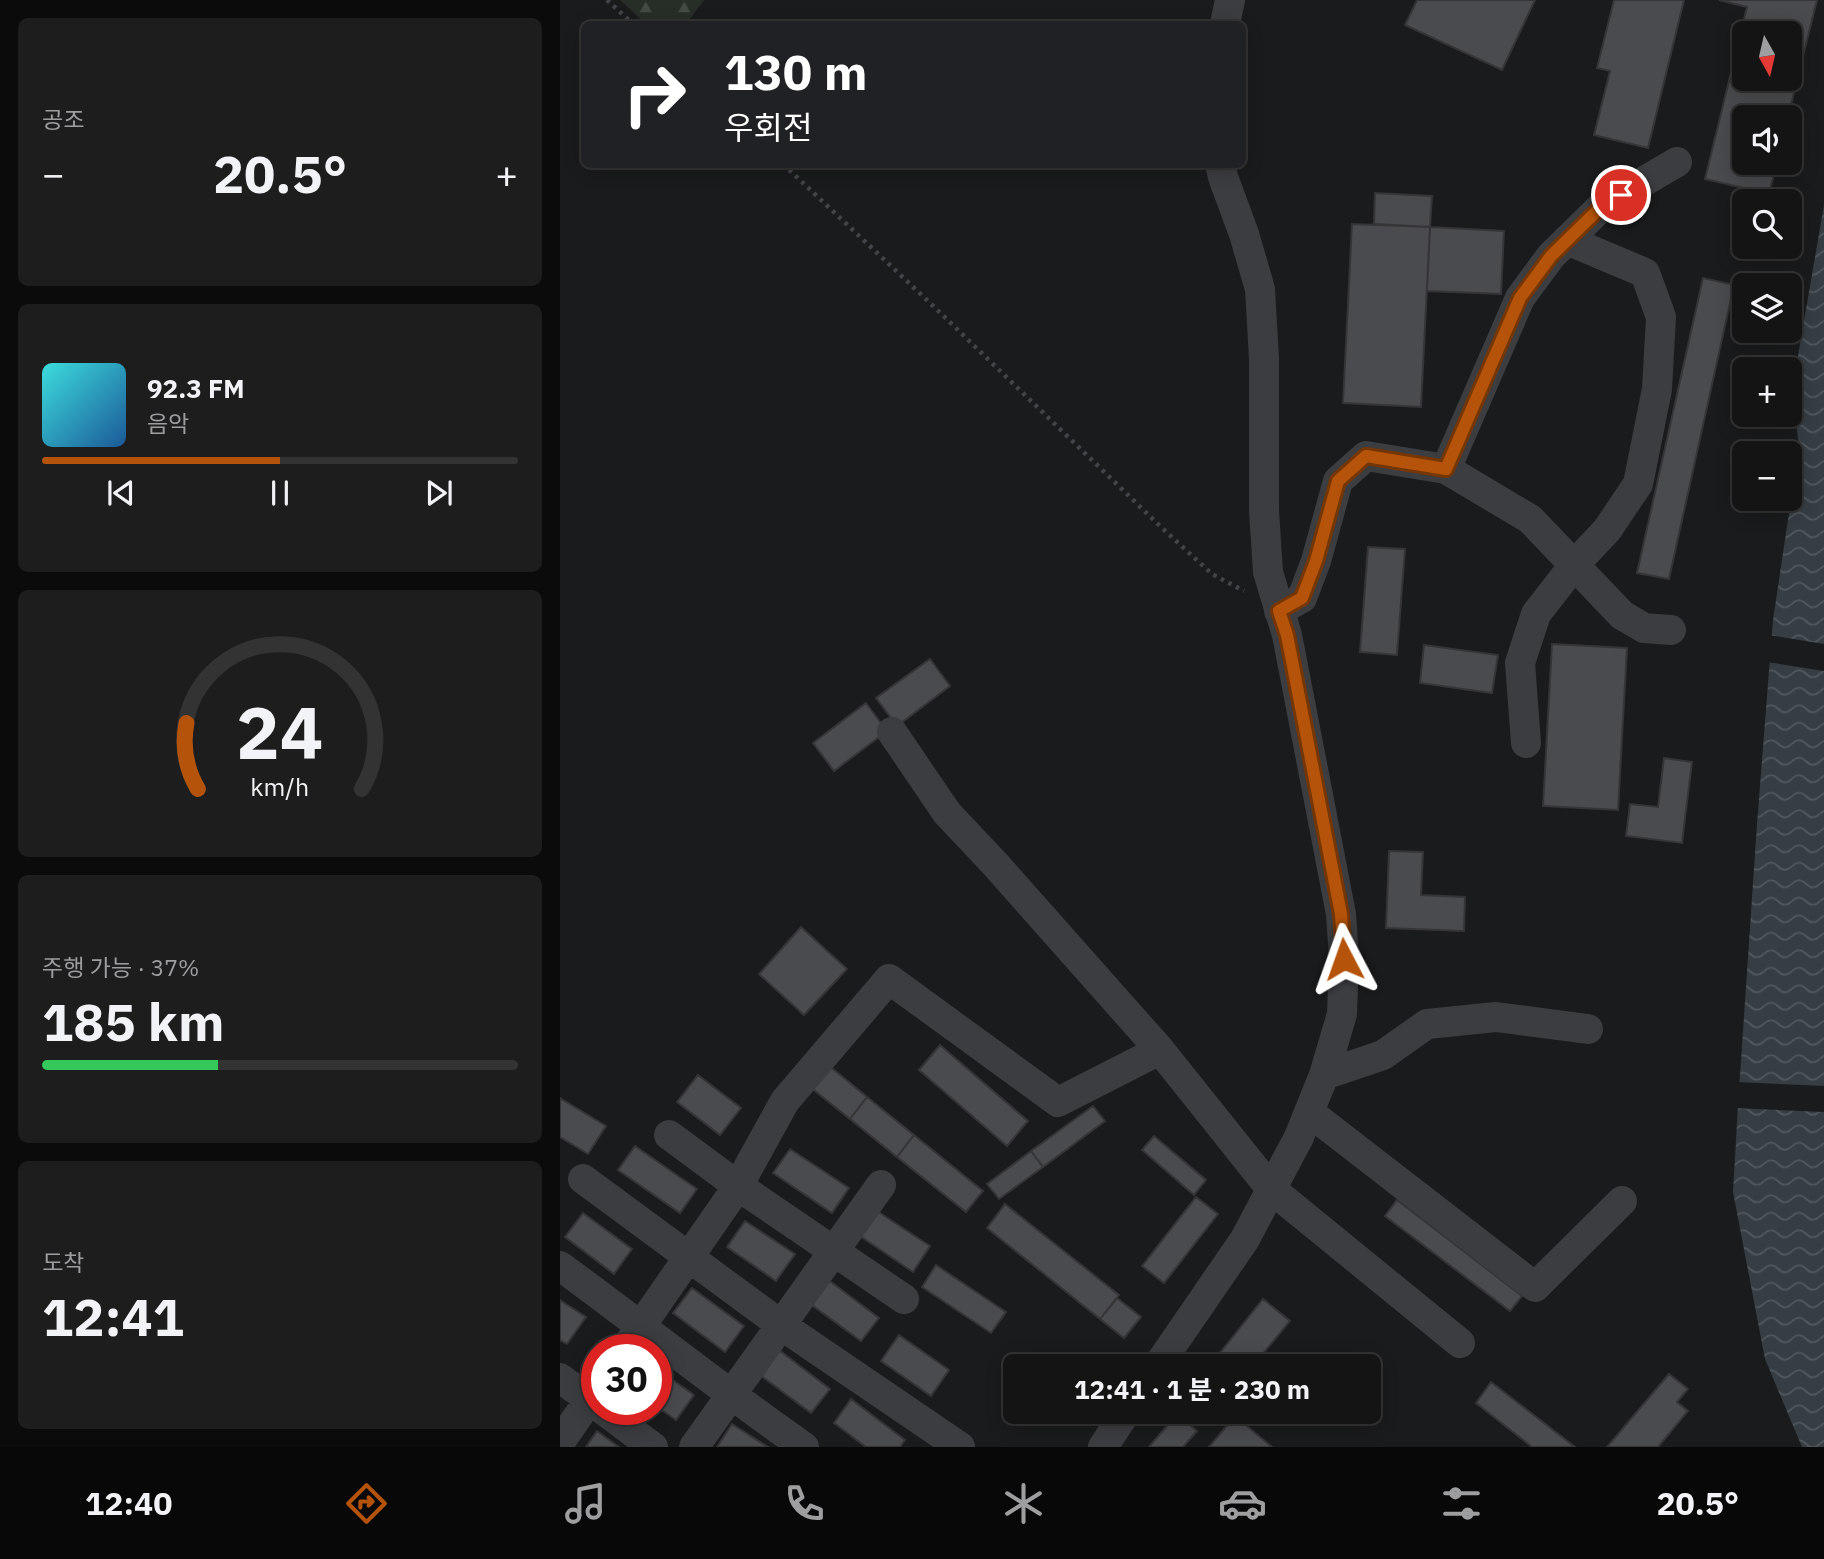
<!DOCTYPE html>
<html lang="ko">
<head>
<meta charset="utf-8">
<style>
  :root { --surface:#141415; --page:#1d1d1e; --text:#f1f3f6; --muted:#9d9ea0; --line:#333334; --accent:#b45309 }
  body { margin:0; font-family:"IBM Plex Sans","Noto Sans KR",sans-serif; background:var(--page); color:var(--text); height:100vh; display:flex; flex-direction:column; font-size:26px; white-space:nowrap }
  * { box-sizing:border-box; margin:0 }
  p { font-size:23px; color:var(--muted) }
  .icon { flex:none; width:38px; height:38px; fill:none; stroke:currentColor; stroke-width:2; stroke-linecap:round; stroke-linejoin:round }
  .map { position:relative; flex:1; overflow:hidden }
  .drawer { display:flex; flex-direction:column; gap:18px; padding:18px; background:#0b0b0c; width:560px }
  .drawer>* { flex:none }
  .banner { position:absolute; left:21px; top:21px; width:665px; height:147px; border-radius:10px; box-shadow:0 4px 18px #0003,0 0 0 2px var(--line); background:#202124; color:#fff; overflow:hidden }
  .needle { width:46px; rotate:172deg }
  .buttons { position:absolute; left:1172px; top:21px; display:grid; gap:14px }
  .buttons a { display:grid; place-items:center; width:70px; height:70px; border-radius:10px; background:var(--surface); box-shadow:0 4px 18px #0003,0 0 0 2px var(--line); font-size:35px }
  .speed { position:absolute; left:21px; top:1334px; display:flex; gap:14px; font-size:35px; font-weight:700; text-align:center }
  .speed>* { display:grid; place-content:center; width:91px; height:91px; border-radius:50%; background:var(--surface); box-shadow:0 4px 18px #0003,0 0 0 2px var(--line); line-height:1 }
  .speed .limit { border:10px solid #d22; background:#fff; color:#111 }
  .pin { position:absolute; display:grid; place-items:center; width:60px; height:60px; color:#fff; margin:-30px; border:4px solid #fff; border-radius:50%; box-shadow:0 2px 7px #0007 }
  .me { position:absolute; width:77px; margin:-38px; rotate:356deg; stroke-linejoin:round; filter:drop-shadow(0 0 5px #0008) }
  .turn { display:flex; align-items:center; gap:24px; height:147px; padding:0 28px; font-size:32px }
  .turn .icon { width:91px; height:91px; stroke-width:2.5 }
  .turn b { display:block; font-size:49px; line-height:60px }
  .big { font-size:52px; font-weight:700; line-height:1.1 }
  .drawer .widget { flex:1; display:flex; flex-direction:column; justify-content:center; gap:10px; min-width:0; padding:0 24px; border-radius:10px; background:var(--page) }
  .drawer .dial { align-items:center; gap:0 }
  .dial svg { height:182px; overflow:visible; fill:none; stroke:var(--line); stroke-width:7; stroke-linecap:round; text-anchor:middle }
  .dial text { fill:var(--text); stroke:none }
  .song { display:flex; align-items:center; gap:21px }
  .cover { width:84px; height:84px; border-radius:10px; background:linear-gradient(135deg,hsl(180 70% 55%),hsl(210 70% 35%)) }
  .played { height:7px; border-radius:4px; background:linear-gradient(90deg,var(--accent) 50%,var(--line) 50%) }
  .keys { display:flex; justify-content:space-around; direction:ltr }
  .heat { display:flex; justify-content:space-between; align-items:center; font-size:38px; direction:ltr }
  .charge { height:10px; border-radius:5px; background:linear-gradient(90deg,#34c759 37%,var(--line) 0) }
  .trip { position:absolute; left:443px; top:1354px; width:378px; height:70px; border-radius:10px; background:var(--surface); box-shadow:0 4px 18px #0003,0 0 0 2px var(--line); font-weight:700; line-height:70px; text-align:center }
  .tab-bar { display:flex; height:112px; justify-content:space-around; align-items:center; background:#080808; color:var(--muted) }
  .tab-bar .icon { width:49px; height:49px }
  .tab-bar .selected { color:var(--accent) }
  .tab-bar b { font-size:32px; color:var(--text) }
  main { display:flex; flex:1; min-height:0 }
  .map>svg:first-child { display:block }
</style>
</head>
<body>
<main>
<section class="drawer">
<div class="widget"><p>공조</p>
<div class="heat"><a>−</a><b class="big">20.5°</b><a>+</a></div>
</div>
<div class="widget">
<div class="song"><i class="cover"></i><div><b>92.3 FM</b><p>음악</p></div></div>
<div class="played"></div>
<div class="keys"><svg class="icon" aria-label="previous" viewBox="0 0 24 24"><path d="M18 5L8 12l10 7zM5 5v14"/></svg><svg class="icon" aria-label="pause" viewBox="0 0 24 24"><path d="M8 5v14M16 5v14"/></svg><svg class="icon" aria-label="next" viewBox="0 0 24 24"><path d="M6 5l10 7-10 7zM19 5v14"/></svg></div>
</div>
<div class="widget dial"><svg viewBox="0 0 100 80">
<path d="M14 69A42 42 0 1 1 86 69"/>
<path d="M14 69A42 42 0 0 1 9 40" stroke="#b45309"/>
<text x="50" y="56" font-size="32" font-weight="700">24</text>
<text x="50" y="72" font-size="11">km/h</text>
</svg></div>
<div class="widget"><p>주행 가능 · 37%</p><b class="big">185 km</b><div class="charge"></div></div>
<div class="widget"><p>도착</p><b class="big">12:41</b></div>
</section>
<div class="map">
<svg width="1264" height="1447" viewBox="0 0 1264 1447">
  <defs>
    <pattern id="forest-firs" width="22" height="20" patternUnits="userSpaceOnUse" patternTransform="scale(1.75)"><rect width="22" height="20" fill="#272e27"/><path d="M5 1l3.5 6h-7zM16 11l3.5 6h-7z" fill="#444a44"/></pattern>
    <pattern id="water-waves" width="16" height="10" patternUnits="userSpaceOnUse" patternTransform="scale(1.75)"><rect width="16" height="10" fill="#363e44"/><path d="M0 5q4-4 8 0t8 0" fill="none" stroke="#51585d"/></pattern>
  </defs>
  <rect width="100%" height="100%" fill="#1a1b1c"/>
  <path fill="url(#forest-firs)" d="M60 0H144L126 24H86Z"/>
  <path fill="url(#water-waves)" d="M1264 205V1447H1242L1205 1359 1173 1192 1178 1105 1197 824 1213 620 1239 446 1232 390Z"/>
  <path fill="#1a1b1c" d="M1209 635 1264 644V671L1207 662Z
    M1176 1082 1264 1086V1112L1174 1108Z"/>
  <path fill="#4a4b4e" stroke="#353538" stroke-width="2" fill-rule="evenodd" d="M857 0H975L942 70 845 25Z
    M1054 0H1124L1088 148 1034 135 1050 71 1037 68Z
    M1159 0H1257L1228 117H1185V163H1217L1209 194 1145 179 1187 7ZM1185 33H1230V79H1185Z
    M815 193 872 196 870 227 814 224Z
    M792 224 870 227 861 407 783 403Z
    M870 227 944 231 941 294 867 291Z
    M1143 278 1174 285 1109 579 1077 573Z
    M808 547 845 549 837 655 800 652Z
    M992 644 1067 648 1058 810 983 806Z
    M864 645 938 655 932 693 860 683Z
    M370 659 390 686 337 726 316 698Z
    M306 703 327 731 274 771 253 743Z
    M1104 758 1132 762 1122 843 1066 836 1070 804 1098 807Z
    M829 851 863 852 861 895 905 897 904 931 826 928Z
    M241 927 287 969 244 1015 199 974Z
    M380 1045 468 1121 447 1146 359 1070Z
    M262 1060 307 1097 290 1119 244 1082Z
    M138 1075 181 1108 160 1135 117 1102Z
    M307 1097 354 1135 337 1157 290 1119Z
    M0 1098 46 1126 28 1154 0 1137Z
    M533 1106 545 1121 483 1167 471 1151Z
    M354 1135 423 1191 406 1212 337 1157Z
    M594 1136 646 1180 634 1195 582 1150Z
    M75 1146 137 1189 120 1213 58 1170Z
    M230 1149 289 1188 272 1213 213 1173Z
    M471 1151 483 1167 439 1199 427 1184Z
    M636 1197 658 1214 604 1283 582 1266Z
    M837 1200 962 1296 950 1311 825 1216Z
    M445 1204 559 1295 540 1319 427 1228Z
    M317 1211 370 1246 353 1272 300 1236Z
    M23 1213 72 1249 54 1274 5 1237Z
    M185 1221 235 1254 216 1281 167 1247Z
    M376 1265 446 1312 431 1333 362 1287Z
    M267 1279 319 1318 301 1341 249 1303Z
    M132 1288 184 1326 165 1352 113 1313Z
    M557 1298 581 1317 564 1338 540 1319Z
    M703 1299 730 1321 692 1367H665L655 1359Z
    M0 1300 26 1317 7 1344 0 1340Z
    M339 1335 389 1370 371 1396 321 1361Z
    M219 1350 270 1389 251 1413 200 1375Z
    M96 1368 134 1395 116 1420 96 1406Z
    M1109 1374 1128 1389 1117 1402 1128 1411 1098 1447H1047Z
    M931 1382 1015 1447H972L916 1403Z
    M291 1399 345 1440 340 1447H306L274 1423Z
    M617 1414 637 1431 623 1447H589Z
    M675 1416 712 1447H649Z
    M172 1424 208 1447H157Z
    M37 1431 59 1447H26Z"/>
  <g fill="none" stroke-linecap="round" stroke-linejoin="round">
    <path stroke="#424448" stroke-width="4.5" stroke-dasharray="3.5 5" stroke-linecap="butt" d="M47 0 73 24
      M223 164 368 301 602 528 652 574 684 591"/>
    <path stroke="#3c3d41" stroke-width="30" d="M665 24 670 0
      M886 469 960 298 991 256 1042 206 1117 162
      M719 611 742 598 756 561 778 481 806 456 886 469 970 519 1062 615 1084 628 1111 630
      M332 732 387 813 436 865 600 1050 711 1189 900 1343
      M966 743 960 663 976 614 1014 565 1047 530 1078 484 1097 389 1101 317 1085 273 1007 240
      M764 1075 823 1055 867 1024 936 1017 1028 1029
      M749 1112 975 1287 1062 1201
      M109 1135 178 1186 344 1299
      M23 1179 221 1325 400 1447
      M0 1266C82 1326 161 1389 244 1447
      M65 1349 178 1186 225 1101 329 979 498 1102 600 1050
      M597 1367 685 1239 739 1137 749 1112 764 1075 782 1014 784 959 781 914 727 635 708 572 704 511V359L700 289 684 234 663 177 660 164
      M0 1378 37 1405
      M42 1409 93 1447
      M0 1442 37 1389
      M134 1447 321 1185
      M543 1447 566 1412"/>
  </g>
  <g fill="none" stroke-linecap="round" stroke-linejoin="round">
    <g stroke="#753606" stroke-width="18">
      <path id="route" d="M784 959 781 914 727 635 719 611 742 598 756 561 778 481 806 456 886 469 960 298 991 256 1042 206 1061 195"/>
    </g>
    <use href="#route" stroke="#b45309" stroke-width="12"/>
  </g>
</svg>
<div class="buttons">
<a><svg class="needle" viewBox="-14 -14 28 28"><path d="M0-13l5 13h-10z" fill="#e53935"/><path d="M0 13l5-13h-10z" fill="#9d9ea0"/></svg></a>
<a><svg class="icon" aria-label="sound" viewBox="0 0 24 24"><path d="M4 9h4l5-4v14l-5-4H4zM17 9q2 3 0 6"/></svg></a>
<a><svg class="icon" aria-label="search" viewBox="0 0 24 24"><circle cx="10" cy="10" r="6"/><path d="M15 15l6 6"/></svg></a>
<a><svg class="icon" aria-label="layers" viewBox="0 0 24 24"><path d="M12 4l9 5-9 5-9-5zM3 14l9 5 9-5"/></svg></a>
<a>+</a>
<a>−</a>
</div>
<div class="speed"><div class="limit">30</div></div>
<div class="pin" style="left:1061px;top:195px;background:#d93025"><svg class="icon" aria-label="arrive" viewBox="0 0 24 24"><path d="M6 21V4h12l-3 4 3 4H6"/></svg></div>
<svg class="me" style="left:784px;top:959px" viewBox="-20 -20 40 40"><path d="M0-17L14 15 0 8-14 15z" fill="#b45309" stroke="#fff" stroke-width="4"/></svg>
<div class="trip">12:41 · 1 분 · 230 m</div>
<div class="banner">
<div class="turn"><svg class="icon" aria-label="right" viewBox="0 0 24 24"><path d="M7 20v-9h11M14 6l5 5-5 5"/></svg><div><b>130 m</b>우회전</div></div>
</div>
</div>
</main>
<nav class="tab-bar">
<b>12:40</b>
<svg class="icon selected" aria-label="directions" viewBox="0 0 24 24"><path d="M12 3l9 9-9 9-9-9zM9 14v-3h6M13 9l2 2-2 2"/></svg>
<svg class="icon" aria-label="music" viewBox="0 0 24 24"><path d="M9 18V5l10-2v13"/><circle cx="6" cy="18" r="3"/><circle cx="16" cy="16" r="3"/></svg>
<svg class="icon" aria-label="phone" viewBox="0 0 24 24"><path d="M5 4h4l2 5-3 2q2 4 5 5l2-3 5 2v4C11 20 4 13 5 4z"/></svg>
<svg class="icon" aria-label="climate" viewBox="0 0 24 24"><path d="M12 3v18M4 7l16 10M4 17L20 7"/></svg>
<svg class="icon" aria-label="car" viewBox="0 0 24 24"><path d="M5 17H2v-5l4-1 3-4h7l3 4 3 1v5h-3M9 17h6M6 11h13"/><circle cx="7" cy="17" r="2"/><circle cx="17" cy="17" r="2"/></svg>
<svg class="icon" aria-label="filters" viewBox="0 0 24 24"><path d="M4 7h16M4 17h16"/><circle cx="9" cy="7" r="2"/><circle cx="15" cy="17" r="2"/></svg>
<b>20.5°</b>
</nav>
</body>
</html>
